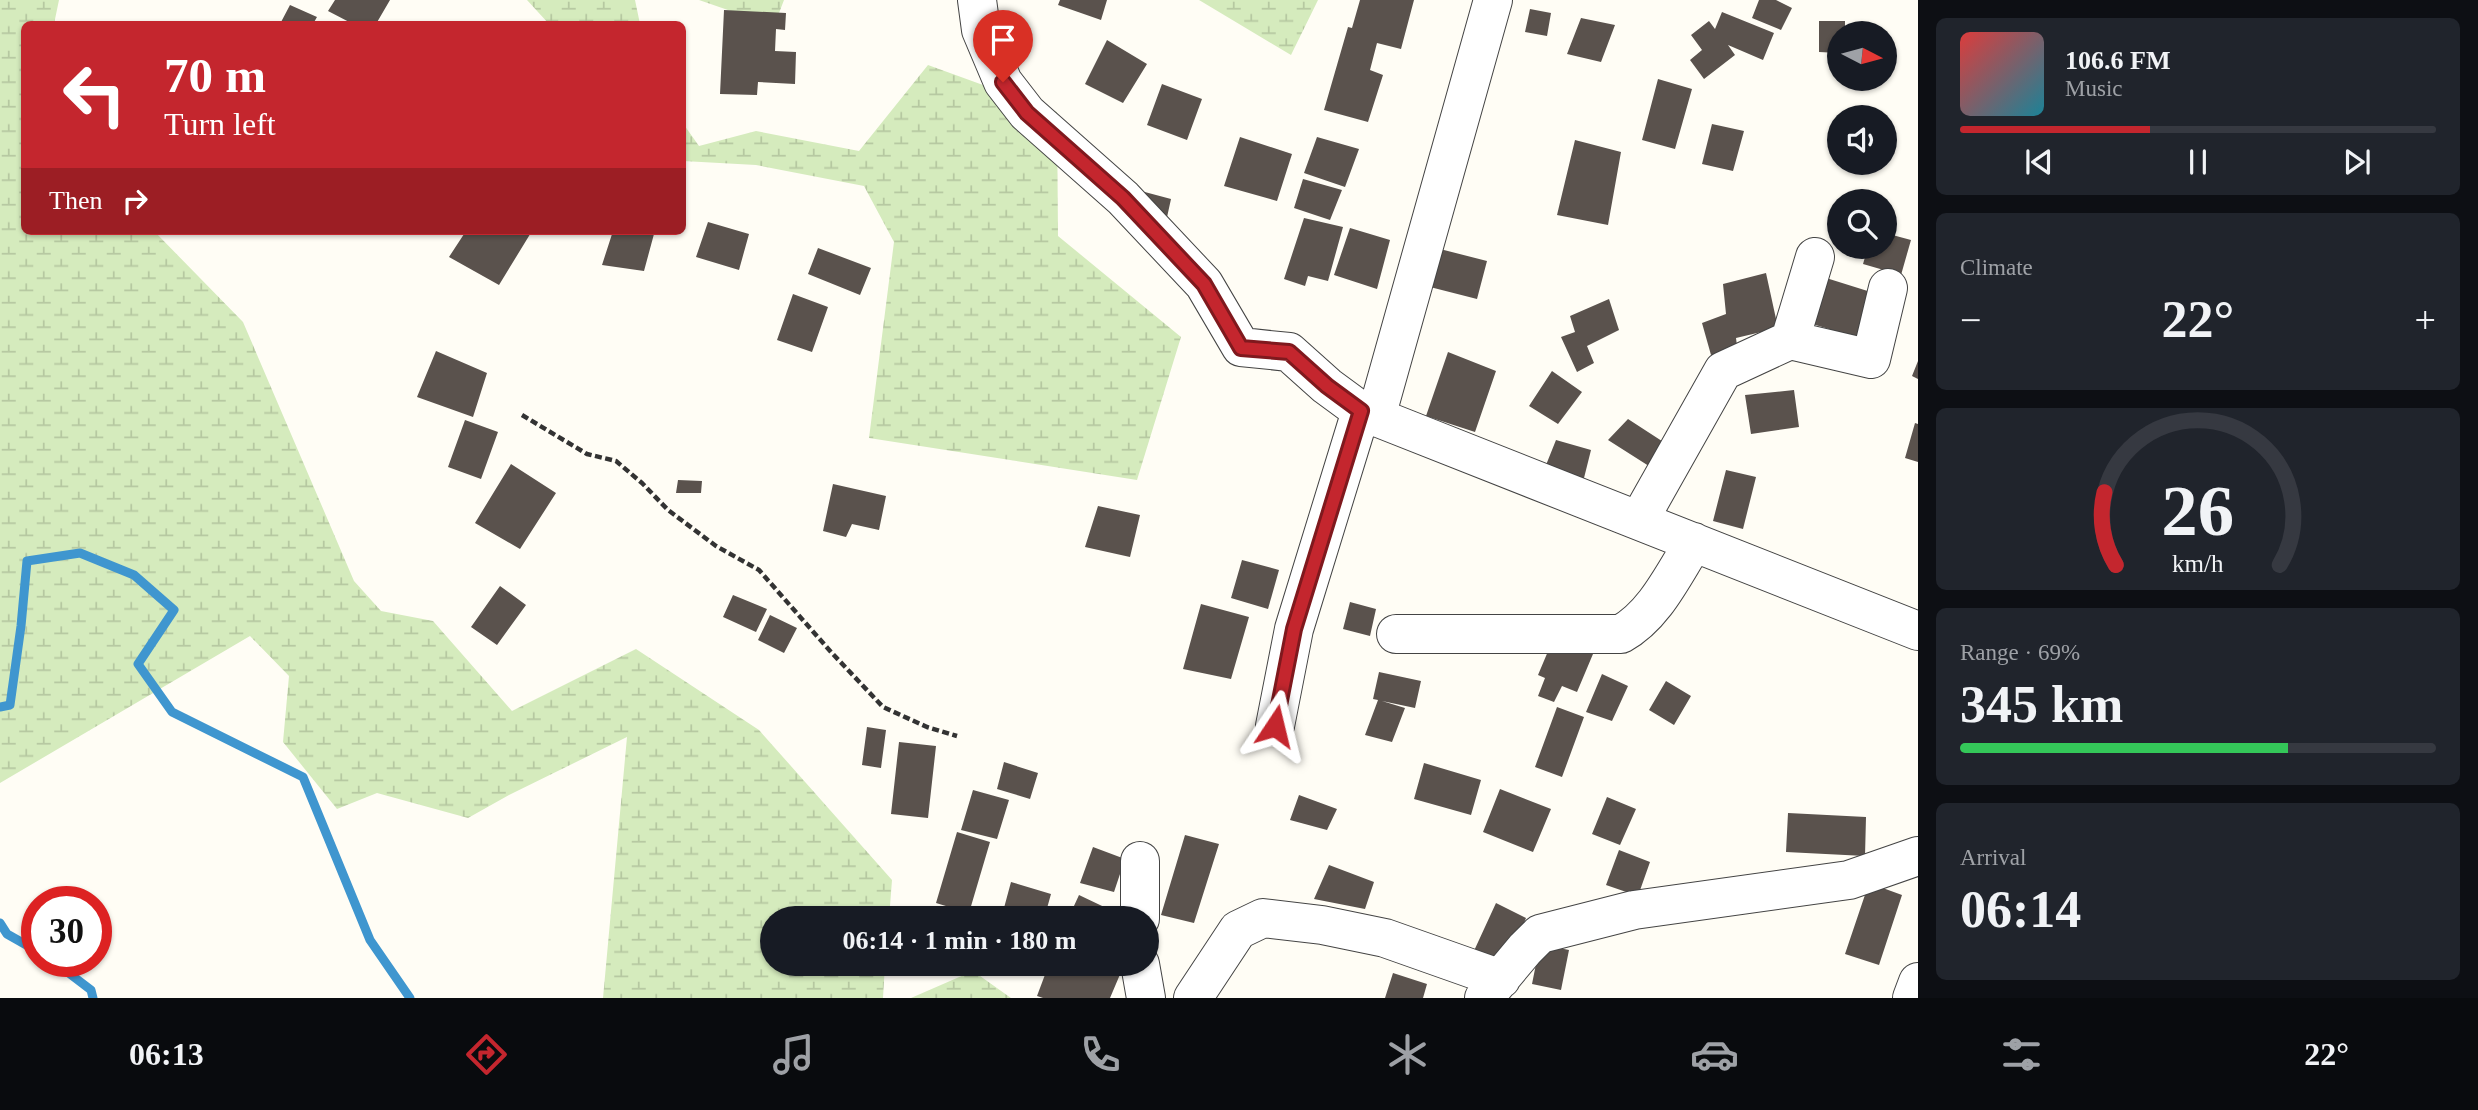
<!DOCTYPE html>
<html lang="en">
<head>
<meta charset="utf-8">
<style>
  :root { --surface:#171b24; --page:#20242c; --text:#f1f3f6; --muted:#9ea1a6; --line:#363941; --accent:#c4262e }
  body { margin:0; font-family:Georgia,serif; background:var(--page); color:var(--text); height:100vh; display:flex; flex-direction:column; font-size:26px; white-space:nowrap }
  * { box-sizing:border-box; margin:0 }
  p { font-size:23px; color:var(--muted) }
  .icon { flex:none; width:38px; height:38px; fill:none; stroke:currentColor; stroke-width:2; stroke-linecap:round; stroke-linejoin:round }
  .map { position:relative; flex:1; overflow:hidden }
  .panel { display:flex; flex-direction:column; gap:18px; padding:18px; background:#0d0f14; width:560px }
  .panel>* { flex:none }
  .banner { position:absolute; left:21px; top:21px; width:665px; height:214px; border-radius:10px; box-shadow:0 2px 5px #0004; background:#c4262e; color:#fff; overflow:hidden }
  .needle { width:46px; rotate:96deg }
  .tools { position:absolute; left:1827px; top:21px; display:grid; gap:14px }
  .tools a { display:grid; place-items:center; width:70px; height:70px; border-radius:50%; background:var(--surface); box-shadow:0 2px 5px #0004; font-size:35px }
  .speed { position:absolute; left:21px; top:886px; display:flex; gap:14px; font-size:35px; font-weight:700; text-align:center }
  .speed>* { display:grid; place-content:center; width:91px; height:91px; border-radius:50%; background:var(--surface); box-shadow:0 2px 5px #0004; line-height:1 }
  .speed .limit { border:10px solid #d22; background:#fff; color:#111 }
  .pin { position:absolute; display:grid; place-items:center; width:60px; height:60px; color:#fff; margin:-72px -30px; border-radius:50% 50% 50% 0; rotate:-45deg; box-shadow:0 0 7px #0007 }
  .pin .icon { rotate:45deg }
  .me { position:absolute; width:77px; margin:-38px; rotate:10deg; stroke-linejoin:round; filter:drop-shadow(0 0 5px #0008) }
  .turn { display:flex; align-items:center; gap:24px; height:147px; padding:0 28px; font-size:32px }
  .turn .icon { width:91px; height:91px; stroke-width:2.5 }
  .turn b { display:block; font-size:49px; line-height:60px }
  .then { display:flex; align-items:center; height:66px; padding:0 28px; background:#0003; gap:14px; font-size:26px }
  .big { font-size:52px; font-weight:700; line-height:1.1 }
  .panel .tile { flex:1; display:flex; flex-direction:column; justify-content:center; gap:10px; min-width:0; padding:0 24px; border-radius:10px; background:var(--page) }
  .panel .dial { align-items:center; gap:0 }
  .dial svg { height:182px; overflow:visible; fill:none; stroke:var(--line); stroke-width:7; stroke-linecap:round; text-anchor:middle }
  .dial text { fill:var(--text); stroke:none }
  .song { display:flex; align-items:center; gap:21px }
  .cover { width:84px; height:84px; border-radius:10px; background:linear-gradient(135deg,hsl(0 70% 55%),hsl(190 70% 35%)) }
  .played { height:7px; border-radius:4px; background:linear-gradient(90deg,var(--accent) 40%,var(--line) 40%) }
  .keys { display:flex; justify-content:space-around; direction:ltr }
  .heat { display:flex; justify-content:space-between; align-items:center; font-size:38px; direction:ltr }
  .charge { height:10px; border-radius:5px; background:linear-gradient(90deg,#34c759 69%,var(--line) 0) }
  .trip { position:absolute; left:760px; top:906px; width:399px; height:70px; border-radius:35px; background:var(--surface); box-shadow:0 2px 5px #0004; font-weight:700; line-height:70px; text-align:center }
  .dock { display:flex; height:112px; justify-content:space-around; align-items:center; background:#090b0e; color:var(--muted) }
  .dock .icon { width:49px; height:49px }
  .dock .on { color:var(--accent) }
  .dock b { font-size:32px; color:var(--text) }
  main { display:flex; flex:1; min-height:0 }
  .map>svg:first-child { display:block }
</style>
</head>
<body>
<main>
<div class="map">
<svg width="1918" height="998" viewBox="0 0 1918 998">
  <defs>
    <pattern id="wetland-marsh" width="20" height="14" patternUnits="userSpaceOnUse" patternTransform="scale(1.75)"><rect width="20" height="14" fill="#d5ebbd"/><path d="M1 5h8M5 5V1M11 12h8M15 12V8" fill="none" stroke="#b6c8a1"/></pattern>
  </defs>
  <rect width="100%" height="100%" fill="#fffdf5"/>
  <path fill="url(#wetland-marsh)" d="M0 0H59L54 24H24V231H154L243 322 354 581 381 611 433 621 512 711 636 649 759 730 892 880 889 919H772V964H885L883 998H603L627 737 509 795 468 818 377 793 337 809 283 742 289 676 250 636 0 783Z
    M527 0H635L640 24H549Z
    M699 0H784L774 26Z
    M1199 0H1318L1291 55Z
    M928 65 1057 112 1058 236 1181 337 1137 480 869 438 894 242 864 186 756 165 683 161 682 122 699 146 756 131 859 151Z
    M973 971 1011 998H911Z"/>
  <g fill="none" stroke-linecap="round" stroke-linejoin="round">
    <path stroke="#3f96cf" stroke-width="9" d="M0 707 10 705 21 626 27 561 80 553 134 575 174 610 138 664 172 712 303 777 370 940 410 998
      M0 923 7 934 37 951
      M53 961 91 990 93 998"/>
  </g>
  <path fill="#5a524d" d="M335 0H390L376 24H353L328 11Z
    M1060 0H1107L1101 20 1058 5Z
    M1360 0H1414L1401 49 1377 43 1370 70 1383 75 1368 122 1324 110 1348 27 1352 28Z
    M1759 0H1776L1792 8 1781 30 1752 18Z
    M290 5 317 17 313 24H280Z
    M1530 9 1551 13 1547 36 1525 32Z
    M724 10 786 13 785 30 776 29 775 51 796 52 795 84 758 82 757 95 720 94Z
    M1722 12 1774 33 1763 60 1728 45 1735 55 1704 79 1690 60 1702 50 1691 35 1709 21 1715 29Z
    M1581 18 1615 25 1601 62 1567 54Z
    M1819 21H1845V33H1839V53L1819 52Z
    M1107 40 1147 64 1123 103 1085 84Z
    M1658 79 1692 89 1675 149 1642 140Z
    M1162 84 1202 99 1187 140 1147 125Z
    M1712 124 1744 131 1733 171 1702 164Z
    M1240 137 1292 154 1277 201 1224 186Z
    M1317 137 1359 149 1345 187 1304 173Z
    M1575 140 1621 152 1608 225 1557 215Z
    M1303 179 1342 190 1330 220 1294 208Z
    M1141 191 1171 199 1162 240 1131 235Z
    M1304 218 1343 227 1328 281 1308 276 1305 286 1284 279Z
    M708 222 749 234 739 270 696 257Z
    M1350 228 1390 240 1377 289 1334 275Z
    M466 231H532L499 285 449 257Z
    M613 231H643L654 234 644 271 602 265Z
    M1885 233 1911 240 1901 275 1863 264 1868 247H1885Z
    M818 248 871 268 860 295 808 274Z
    M1440 249 1487 261 1477 299 1430 287Z
    M1766 273 1778 328 1736 338 1737 346 1711 355 1702 323 1726 314 1723 284Z
    M1823 277 1874 293 1857 349 1825 339 1829 329 1809 323Z
    M793 294 828 307 812 352 777 340Z
    M1609 299 1619 330 1587 346 1594 363 1577 372 1561 337 1575 332 1570 316Z
    M436 351 487 373 473 417 417 397Z
    M1448 352 1496 371 1475 432 1426 416Z
    M1918 361V379L1912 376Z
    M1552 371 1582 392 1558 424 1529 406Z
    M1794 390 1799 427 1751 434 1745 395Z
    M1628 419 1668 445 1652 468 1608 440Z
    M465 420 498 432 481 479 448 467Z
    M1915 423 1918 424V462L1905 458Z
    M1556 440 1591 450 1583 482 1544 470Z
    M511 464 556 493 520 549 475 523Z
    M1726 470 1756 477 1743 529 1713 521Z
    M678 480 702 481 701 493H676Z
    M833 484 886 496 879 530 852 524 846 537 823 531Z
    M1098 506 1140 515 1130 557 1085 547Z
    M1242 560 1279 570 1268 609 1231 598Z
    M500 586 526 605 497 645 471 627Z
    M733 595 767 609 756 632 723 617Z
    M1350 602 1376 609 1370 636 1343 629Z
    M1201 604 1249 617 1231 679 1183 669Z
    M770 615 797 628 784 653 758 640Z
    M1554 637 1593 654 1577 692 1562 686 1554 702 1538 696 1545 678 1538 675Z
    M1379 672 1421 681 1415 708 1382 701 1405 708 1392 742 1365 735 1378 700 1373 699Z
    M1602 674 1628 686 1612 721 1586 712Z
    M1666 681 1691 696 1674 725 1649 710Z
    M1557 707 1584 717 1562 777 1535 767Z
    M867 727 886 730 881 768 862 765Z
    M899 742 936 746 928 818 891 814Z
    M1004 762 1038 773 1030 799 997 789Z
    M1424 763 1481 780 1471 815 1414 799Z
    M1500 789 1551 809 1533 852 1483 832Z
    M973 790 1009 800 997 839 961 830Z
    M1299 795 1337 809 1327 830 1290 820Z
    M1607 797 1636 809 1620 845 1592 834Z
    M1788 813 1866 817 1865 856 1786 852Z
    M957 832 990 842 969 913 936 903Z
    M1185 835 1219 844 1194 923 1161 915Z
    M1093 847 1125 859 1114 892 1080 883Z
    M1619 850 1650 862 1638 896 1606 885Z
    M1329 865 1374 882 1365 909 1314 899Z
    M1011 882 1051 894 1044 919H1001Z
    M1869 883 1902 895 1879 965 1845 954Z
    M1079 895 1121 915 1119 919H1068Z
    M1496 903 1526 918 1505 967 1473 953Z
    M1540 944 1569 950 1561 990 1532 984Z
    M1049 964H1121L1124 965 1110 998H1043L1037 996Z
    M1393 973 1427 984 1423 998H1385Z"/>
  <g fill="none" stroke-linecap="round" stroke-linejoin="round">
    <g stroke="#444" stroke-width="40">
      <path id="minor" d="M977 0 981 30 1003 82 1027 113 1123 198 1204 284 1241 347 1289 352 1327 386 1361 411 1918 631
        M1790 340 1815 257
        M1376 417 1493 0
        M1639 520 1723 371 1790 340 1871 359 1888 288
        M1396 634H1621C1655 615 1673 575 1694 542
        M1275 726 1294 629 1361 411
        M1140 861V919
        M1140 964 1146 998
        M1193 998 1238 930 1263 918 1322 925 1385 938 1501 979
        M1484 998 1525 949 1540 934 1634 910 1849 880 1918 856
        M1912 998 1918 982"/>
    </g>
    <path stroke="#333" stroke-width="4.5" stroke-dasharray="7 3.5" stroke-linecap="butt" d="M522 415 587 454 616 461 642 483 668 510 716 546 759 570 831 652 883 707 927 727 957 736"/>
    <use href="#minor" stroke="#fff" stroke-width="38"/>
  </g>
  <g fill="none" stroke-linecap="round" stroke-linejoin="round">
    <g stroke="#7f191e" stroke-width="18">
      <path id="route" d="M1003 82 1027 113 1123 198 1204 284 1241 348 1289 352 1327 386 1361 411 1294 629 1275 726"/>
    </g>
    <use href="#route" stroke="#c4262e" stroke-width="12"/>
  </g>
</svg>
<div class="tools">
<a><svg class="needle" viewBox="-14 -14 28 28"><path d="M0-13l5 13h-10z" fill="#e53935"/><path d="M0 13l5-13h-10z" fill="#9ea1a6"/></svg></a>
<a><svg class="icon" aria-label="sound" viewBox="0 0 24 24"><path d="M4 9h4l5-4v14l-5-4H4zM17 9q2 3 0 6"/></svg></a>
<a><svg class="icon" aria-label="search" viewBox="0 0 24 24"><circle cx="10" cy="10" r="6"/><path d="M15 15l6 6"/></svg></a>
</div>
<div class="speed"><div class="limit">30</div></div>
<div class="pin" style="left:1003px;top:82px;background:#d93025"><svg class="icon" aria-label="arrive" viewBox="0 0 24 24"><path d="M6 21V4h12l-3 4 3 4H6"/></svg></div>
<svg class="me" style="left:1275px;top:726px" viewBox="-20 -20 40 40"><path d="M0-17L14 15 0 8-14 15z" fill="#c4262e" stroke="#fff" stroke-width="4"/></svg>
<div class="trip">06:14 · 1 min · 180 m</div>
<div class="banner">
<div class="turn"><svg class="icon" aria-label="left" viewBox="0 0 24 24"><path d="M17 20v-9H6M10 6l-5 5 5 5"/></svg><div><b>70 m</b>Turn left</div></div>
<div class="then">Then<svg class="icon" aria-label="right" viewBox="0 0 24 24"><path d="M7 20v-9h11M14 6l5 5-5 5"/></svg></div>
</div>
</div>
<section class="panel">
<div class="tile">
<div class="song"><i class="cover"></i><div><b>106.6 FM</b><p>Music</p></div></div>
<div class="played"></div>
<div class="keys"><svg class="icon" aria-label="previous" viewBox="0 0 24 24"><path d="M18 5L8 12l10 7zM5 5v14"/></svg><svg class="icon" aria-label="pause" viewBox="0 0 24 24"><path d="M8 5v14M16 5v14"/></svg><svg class="icon" aria-label="next" viewBox="0 0 24 24"><path d="M6 5l10 7-10 7zM19 5v14"/></svg></div>
</div>
<div class="tile"><p>Climate</p>
<div class="heat"><a>−</a><b class="big">22°</b><a>+</a></div>
</div>
<div class="tile dial"><svg viewBox="0 0 100 80">
<path d="M14 69A42 42 0 1 1 86 69"/>
<path d="M14 69A42 42 0 0 1 9 37" stroke="#c4262e"/>
<text x="50" y="56" font-size="32" font-weight="700">26</text>
<text x="50" y="72" font-size="11">km/h</text>
</svg></div>
<div class="tile"><p>Range · 69%</p><b class="big">345 km</b><div class="charge"></div></div>
<div class="tile"><p>Arrival</p><b class="big">06:14</b></div>
</section>
</main>
<nav class="dock">
<b>06:13</b>
<svg class="icon on" aria-label="directions" viewBox="0 0 24 24"><path d="M12 3l9 9-9 9-9-9zM9 14v-3h6M13 9l2 2-2 2"/></svg>
<svg class="icon" aria-label="music" viewBox="0 0 24 24"><path d="M9 18V5l10-2v13"/><circle cx="6" cy="18" r="3"/><circle cx="16" cy="16" r="3"/></svg>
<svg class="icon" aria-label="phone" viewBox="0 0 24 24"><path d="M5 4h4l2 5-3 2q2 4 5 5l2-3 5 2v4C11 20 4 13 5 4z"/></svg>
<svg class="icon" aria-label="climate" viewBox="0 0 24 24"><path d="M12 3v18M4 7l16 10M4 17L20 7"/></svg>
<svg class="icon" aria-label="car" viewBox="0 0 24 24"><path d="M5 17H2v-5l4-1 3-4h7l3 4 3 1v5h-3M9 17h6M6 11h13"/><circle cx="7" cy="17" r="2"/><circle cx="17" cy="17" r="2"/></svg>
<svg class="icon" aria-label="filters" viewBox="0 0 24 24"><path d="M4 7h16M4 17h16"/><circle cx="9" cy="7" r="2"/><circle cx="15" cy="17" r="2"/></svg>
<b>22°</b>
</nav>
</body>
</html>
